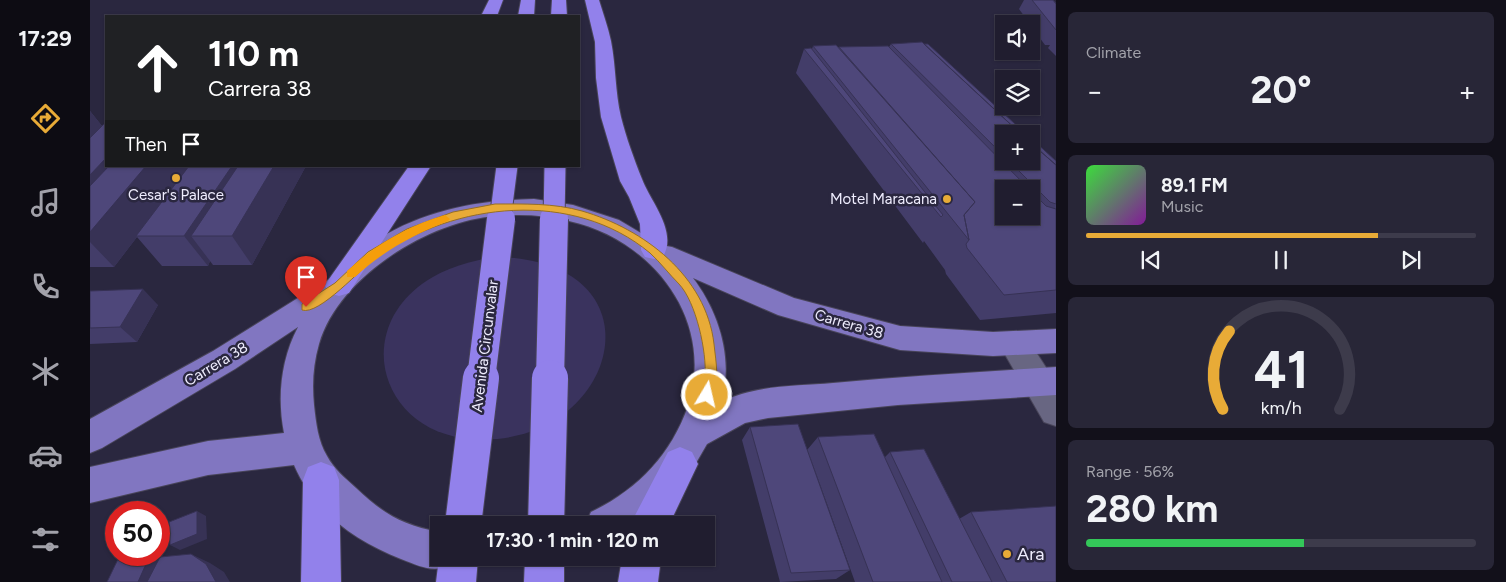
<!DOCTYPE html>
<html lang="en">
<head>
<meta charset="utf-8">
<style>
  :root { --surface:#201d2f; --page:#282637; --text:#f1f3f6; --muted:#a2a2aa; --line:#3d3b4b; --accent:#e8ab37 }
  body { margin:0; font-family:Figtree,sans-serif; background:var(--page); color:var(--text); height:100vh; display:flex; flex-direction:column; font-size:19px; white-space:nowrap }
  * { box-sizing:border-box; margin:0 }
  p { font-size:16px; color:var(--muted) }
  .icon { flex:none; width:28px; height:28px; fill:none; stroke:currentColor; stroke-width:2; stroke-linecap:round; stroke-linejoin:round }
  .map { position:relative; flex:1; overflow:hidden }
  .panel { display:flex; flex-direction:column; gap:12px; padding:12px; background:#12101a; width:450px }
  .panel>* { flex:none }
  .hud { position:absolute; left:15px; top:15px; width:475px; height:152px; border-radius:0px; box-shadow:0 1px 4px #0004,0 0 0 1px var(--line); background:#202124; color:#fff; overflow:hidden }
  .controls { position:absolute; left:905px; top:15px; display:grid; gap:10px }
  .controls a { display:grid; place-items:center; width:45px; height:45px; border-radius:0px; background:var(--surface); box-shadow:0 1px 4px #0004,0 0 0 1px var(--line); font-size:25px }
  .speed { position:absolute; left:15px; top:501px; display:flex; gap:10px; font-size:25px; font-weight:700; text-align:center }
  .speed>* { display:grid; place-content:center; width:65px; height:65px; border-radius:50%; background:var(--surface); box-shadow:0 1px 4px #0004,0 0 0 1px var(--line); line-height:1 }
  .speed .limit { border:8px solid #d22; background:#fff; color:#111 }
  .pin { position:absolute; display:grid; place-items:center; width:42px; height:42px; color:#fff; margin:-51px -21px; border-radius:50% 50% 50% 0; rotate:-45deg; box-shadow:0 0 5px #0007 }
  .pin .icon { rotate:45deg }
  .me { position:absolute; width:55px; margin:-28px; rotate:9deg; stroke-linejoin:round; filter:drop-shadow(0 0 4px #0008) }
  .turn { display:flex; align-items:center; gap:18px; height:105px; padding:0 20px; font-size:22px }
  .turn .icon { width:65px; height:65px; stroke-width:2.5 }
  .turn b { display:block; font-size:35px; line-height:42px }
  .then { display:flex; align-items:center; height:48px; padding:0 20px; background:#0003; gap:10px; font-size:19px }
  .big { font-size:38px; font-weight:700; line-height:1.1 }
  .panel .tile { flex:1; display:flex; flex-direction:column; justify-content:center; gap:8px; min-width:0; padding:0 18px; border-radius:8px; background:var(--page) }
  .panel .dial { align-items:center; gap:0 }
  .dial svg { height:130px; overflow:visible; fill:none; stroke:var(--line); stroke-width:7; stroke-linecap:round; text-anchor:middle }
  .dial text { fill:var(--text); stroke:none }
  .song { display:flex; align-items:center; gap:15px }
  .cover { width:60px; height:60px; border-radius:8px; background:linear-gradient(135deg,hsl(120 70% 55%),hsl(290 70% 35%)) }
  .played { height:5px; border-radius:2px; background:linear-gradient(90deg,var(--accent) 75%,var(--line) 75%) }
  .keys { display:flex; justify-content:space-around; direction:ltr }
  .heat { display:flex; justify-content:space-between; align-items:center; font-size:28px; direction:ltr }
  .charge { height:8px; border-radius:4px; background:linear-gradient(90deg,#34c759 56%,var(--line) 0) }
  .trip { position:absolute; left:340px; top:516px; width:285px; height:50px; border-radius:0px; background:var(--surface); box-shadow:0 1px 4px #0004,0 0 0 1px var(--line); font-weight:700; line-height:50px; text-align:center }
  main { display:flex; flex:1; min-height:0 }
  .dock { display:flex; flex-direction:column; width:90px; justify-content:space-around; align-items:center; background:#0d0c13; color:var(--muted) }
  .dock .icon { width:35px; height:35px }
  .dock .current { color:var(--accent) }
  .dock b { font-size:22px; color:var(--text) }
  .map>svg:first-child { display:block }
</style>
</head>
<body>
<main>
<nav class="dock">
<b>17:29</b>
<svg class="icon current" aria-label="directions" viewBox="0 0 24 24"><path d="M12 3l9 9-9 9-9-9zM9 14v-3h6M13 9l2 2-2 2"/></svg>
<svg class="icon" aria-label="music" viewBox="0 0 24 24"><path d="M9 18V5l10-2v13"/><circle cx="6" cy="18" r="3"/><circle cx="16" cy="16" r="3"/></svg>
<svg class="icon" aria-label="phone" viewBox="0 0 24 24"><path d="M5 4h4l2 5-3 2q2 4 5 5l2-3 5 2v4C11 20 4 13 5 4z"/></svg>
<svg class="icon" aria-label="climate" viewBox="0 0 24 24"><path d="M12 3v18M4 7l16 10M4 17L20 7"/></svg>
<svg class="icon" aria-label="car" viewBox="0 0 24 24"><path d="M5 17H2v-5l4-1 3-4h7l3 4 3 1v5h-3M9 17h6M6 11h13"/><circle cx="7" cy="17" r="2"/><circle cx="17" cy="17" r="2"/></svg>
<svg class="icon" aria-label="filters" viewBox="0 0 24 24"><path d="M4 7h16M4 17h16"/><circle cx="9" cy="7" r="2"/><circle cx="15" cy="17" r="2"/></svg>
</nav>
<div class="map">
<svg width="966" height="582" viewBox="0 0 966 582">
  <rect width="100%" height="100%" fill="#2a273f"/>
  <path fill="#3a335e" d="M405 257C584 260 525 458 373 438 294 427 265 338 328 287 351 269 376 262 405 257Z"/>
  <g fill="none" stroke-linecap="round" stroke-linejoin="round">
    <g stroke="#484459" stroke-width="2">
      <path id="minor" d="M924 332 935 335 966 383V426L954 422 909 344 913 335Z"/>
    </g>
    <g stroke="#484459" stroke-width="2">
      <path id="major" d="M444 199 483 205 529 220 571 245 582 247 704 298 810 326 903 332 966 329V353L903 356 810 350 688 315 603 278C629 312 644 360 631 402 664 385 707 386 743 383 817 376 892 372 966 367V395L808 405 678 418 655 423 617 444 595 482 555 524 495 525 501 512C547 490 581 455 598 406 626 320 562 239 479 221 455 215 431 214 407 216 340 220 248 277 229 344 223 365 222 384 224 405 226 423 228 441 237 456 244 469 255 478 266 488 292 513 312 525 349 532V558H366L363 565C342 573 332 567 311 559 264 540 225 513 204 465L118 475 0 503V467L118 441 194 433C187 397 191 359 208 327L145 369 12 448 0 453V419L123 351 227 286C244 280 264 255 281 244 329 211 387 200 444 199Z"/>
    </g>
    <g stroke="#484459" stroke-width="2">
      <path id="highway" d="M399 0H413L407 16H391Z
        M431 0H445L444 16H428Z
        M462 0H476L477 16H461Z
        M495 0H509C513 13 518 27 521 41 526 66 525 92 531 117 536 137 544 159 552 179 560 201 588 231 573 257L564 259 555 257 551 250 550 224 539 197 530 181 511 117 506 78 505 42Z
        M319 166H341L259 293 249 296 239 293 235 286 239 279Z
        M590 447 602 452 608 464 579 525H540L578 452Z
        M231 462 244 467 249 480 251 582H211L213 480 218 467Z
        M349 558H388L386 582H346Z
        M435 558H474V582H434Z
        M532 558H571L568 582H528Z"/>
    </g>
    <use href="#minor" fill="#686682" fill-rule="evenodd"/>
    <use href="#major" fill="#8176c1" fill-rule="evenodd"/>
    <use href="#highway" fill="#9281eb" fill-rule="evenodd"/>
    <g stroke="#484459" stroke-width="23" stroke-linecap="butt">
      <path id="highway-bridge-far2" d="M410 220 417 166
        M464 220 465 166"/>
    </g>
    <g stroke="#484459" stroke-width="30" stroke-linecap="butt">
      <path id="highway-bridge-far1" d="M391 379 411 219
        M460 379 464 219"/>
    </g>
    <g stroke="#484459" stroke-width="38" stroke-linecap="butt">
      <path id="highway-bridge" d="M373 525 391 378
        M456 525 460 378"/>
    </g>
    <use href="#highway-bridge-far2" stroke="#9281eb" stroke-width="21"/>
    <use href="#highway-bridge-far1" stroke="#9281eb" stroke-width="28"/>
    <use href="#highway-bridge" stroke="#9281eb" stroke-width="36"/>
  </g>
  <path fill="#433d69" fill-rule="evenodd" d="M934 0H963L966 3V56L958 48 960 45H955L941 26V24H940L929 9Z
    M801 44 914 134V161H966V313L890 320 856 274 855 270 834 241 833 243 706 73 714 49H722L723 46 749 47H799ZM914 189H941V216Z
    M0 111 12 126 216 166 162 265H123L120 261 118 266H72L47 237 24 267H0Z
    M0 291 68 305 47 342 0 344Z
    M660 427 717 450 728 437 795 457 800 452 869 519 881 512 966 582H765L718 451 760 570 746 579 690 582 652 440Z"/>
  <path fill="#373255" d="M0 111 16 131 0 150Z
    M16 158V166H102L46 236 47 237 24 267 0 242V175Z
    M142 166H178L101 236 120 261 118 266 94 236Z
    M184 166H216L162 265 142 236Z
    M53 289 68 305 47 342 30 327Z
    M107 511 116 516 117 539 90 550 80 545Z
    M69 544 76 548 61 582H48L60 555H69Z
    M101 554 120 563 134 572 140 582H126Z"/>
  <path fill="#4e477a" stroke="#373255" d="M942 0H963L966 4V30Z
    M832 42 931 134H914V156L801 44Z
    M834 44H838L936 134H931Z
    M746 45 885 202 874 215 879 240 723 46Z
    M798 46 939 189H914V216H941V191L956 206 966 209V290L914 295 877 248 876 244 879 240 874 215 885 202 749 47Z
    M721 48 853 215 851 217 714 49Z
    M16 122V158L0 175V138Z
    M941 138 966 161V165L941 143Z
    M941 143 966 165V204L960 202 919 161H941Z
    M19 166H56L0 232V186Z
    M99 166H142L94 236H46Z
    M148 166H184L142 236H101Z
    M53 289 30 327 0 328V291Z
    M708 424 760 570 701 573 660 427Z
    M784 434 852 582H783L728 437Z
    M834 449 902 582H862L800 452Z
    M966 506V582H917L881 512Z
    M107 511V534L80 545 79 522Z
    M101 554 116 564 126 582H57L70 557Z
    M30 555H60L48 582H17Z"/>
  <path fill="#e8ab37" stroke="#976f24" d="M405 204C434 204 464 203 492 211 554 229 616 276 624 344 626 363 630 381 622 400L617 401 612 400 610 395C612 390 615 383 615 377 617 352 606 302 589 284 579 274 570 262 560 253 483 189 365 202 287 257 272 267 229 316 212 310V304L245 283 278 252 317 229 363 212Z"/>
  <path fill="#f59e0b" d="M355 215 360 219 358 221C323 235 293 251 265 277H257V271C285 245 317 226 355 215Z"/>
  <g fill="#e8ab37" stroke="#2a273f" stroke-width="2">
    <circle cx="86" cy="178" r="5"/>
    <circle cx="857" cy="199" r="5"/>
    <circle cx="917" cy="554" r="5"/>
  </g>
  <g text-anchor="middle" stroke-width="5" stroke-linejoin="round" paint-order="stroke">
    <g font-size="15" fill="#efedfe" stroke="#2a273f">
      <text x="86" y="200">Cesar's Palace</text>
      <text x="847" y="204" text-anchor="end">Motel Maracana</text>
    </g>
    <g font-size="15" fill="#efedfe" stroke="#2a273f">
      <text transform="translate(759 324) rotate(16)" y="5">Carrera 38</text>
      <text transform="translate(395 346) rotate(-83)" y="5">Avenida Circunvalar</text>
      <text transform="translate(126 364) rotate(-31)" y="5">Carrera 38</text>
    </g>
    <g font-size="18" fill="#efedfe" stroke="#2a273f" text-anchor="start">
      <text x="927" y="560">Ara</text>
    </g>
  </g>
</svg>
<div class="controls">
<a><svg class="icon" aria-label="sound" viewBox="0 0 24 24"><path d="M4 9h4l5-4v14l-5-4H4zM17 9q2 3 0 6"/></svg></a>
<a><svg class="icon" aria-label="layers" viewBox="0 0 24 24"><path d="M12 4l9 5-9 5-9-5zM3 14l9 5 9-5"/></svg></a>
<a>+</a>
<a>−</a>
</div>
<div class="speed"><div class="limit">50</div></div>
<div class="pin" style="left:216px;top:307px;background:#d93025"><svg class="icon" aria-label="arrive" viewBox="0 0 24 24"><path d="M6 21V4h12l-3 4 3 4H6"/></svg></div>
<svg class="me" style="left:617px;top:395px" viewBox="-20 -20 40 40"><circle r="17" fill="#e8ab37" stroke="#fff" stroke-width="3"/><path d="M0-11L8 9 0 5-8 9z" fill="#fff"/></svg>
<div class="trip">17:30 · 1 min · 120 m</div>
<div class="hud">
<div class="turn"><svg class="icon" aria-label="ahead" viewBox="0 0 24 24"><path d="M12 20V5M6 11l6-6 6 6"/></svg><div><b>110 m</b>Carrera 38</div></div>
<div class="then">Then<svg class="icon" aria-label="arrive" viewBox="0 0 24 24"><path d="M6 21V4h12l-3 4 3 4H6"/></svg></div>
</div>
</div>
<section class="panel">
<div class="tile"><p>Climate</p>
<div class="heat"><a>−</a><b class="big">20°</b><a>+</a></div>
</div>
<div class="tile">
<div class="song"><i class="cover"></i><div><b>89.1 FM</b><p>Music</p></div></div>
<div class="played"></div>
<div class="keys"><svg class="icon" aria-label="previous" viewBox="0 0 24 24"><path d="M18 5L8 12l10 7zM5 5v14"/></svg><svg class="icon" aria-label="pause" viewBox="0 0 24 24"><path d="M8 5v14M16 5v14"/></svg><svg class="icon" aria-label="next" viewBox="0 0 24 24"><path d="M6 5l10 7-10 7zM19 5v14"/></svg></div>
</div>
<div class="tile dial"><svg viewBox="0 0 100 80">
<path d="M14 69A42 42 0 1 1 86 69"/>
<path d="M14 69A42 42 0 0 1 18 21" stroke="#e8ab37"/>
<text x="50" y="56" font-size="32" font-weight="700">41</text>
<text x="50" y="72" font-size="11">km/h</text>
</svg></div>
<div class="tile"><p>Range · 56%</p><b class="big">280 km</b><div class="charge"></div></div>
</section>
</main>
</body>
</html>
